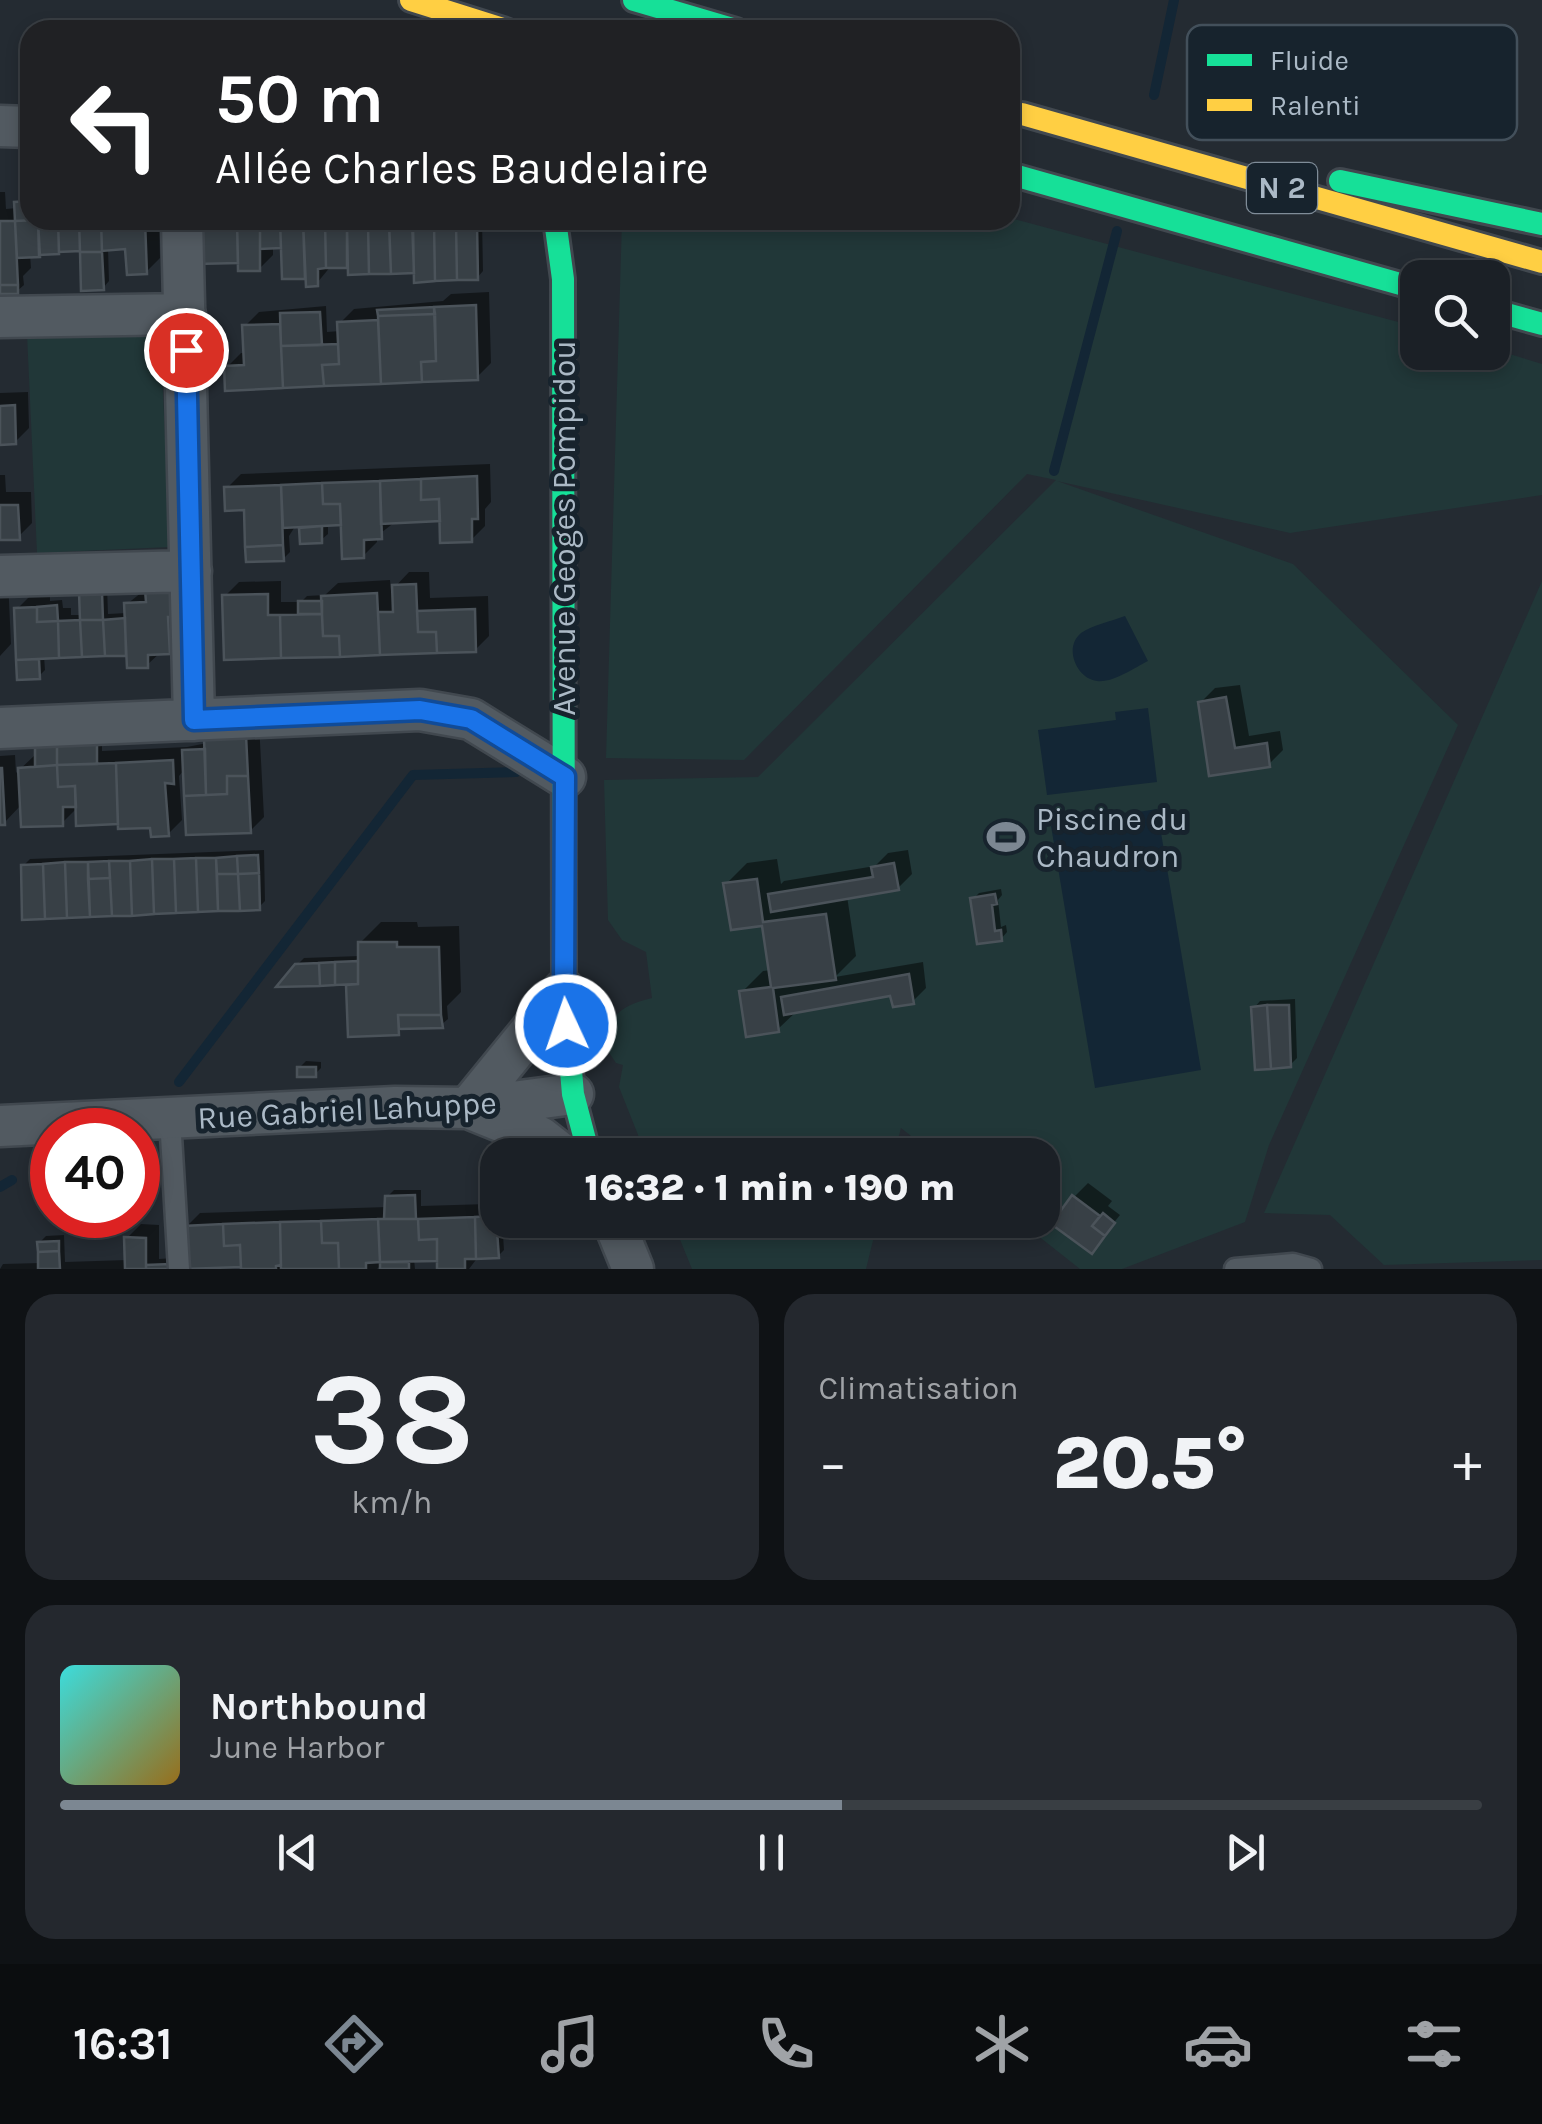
<!DOCTYPE html>
<html lang="fr">
<head>
<meta charset="utf-8">
<style>
  :root { --surface:#1b2026; --page:#24282e; --text:#f1f3f6; --muted:#a0a3a7; --line:#393e43; --accent:#7c8792 }
  body { margin:0; font-family:Karla,sans-serif; background:var(--page); color:var(--text); height:100vh; display:flex; flex-direction:column; font-size:38px; white-space:nowrap }
  * { box-sizing:border-box; margin:0 }
  p { font-size:32px; color:var(--muted) }
  .icon { flex:none; width:55px; height:55px; fill:none; stroke:currentColor; stroke-width:2; stroke-linecap:round; stroke-linejoin:round }
  .map { position:relative; height:1269px; overflow:hidden }
  .details { display:flex; flex-direction:column; gap:25px; padding:25px; background:#0f1215; flex:1 }
  .details>* { flex:none }
  .top-card { position:absolute; left:20px; top:20px; width:1000px; height:210px; border-radius:30px; box-shadow:0 5px 15px #0003,0 0 0 2px var(--line); background:#202124; color:#fff; overflow:hidden }
  .buttons { position:absolute; left:1400px; top:260px; display:grid; gap:20px }
  .buttons a { display:grid; place-items:center; width:110px; height:110px; border-radius:20px; background:var(--surface); box-shadow:0 5px 15px #0003,0 0 0 2px var(--line); font-size:50px }
  .speed { position:absolute; left:30px; top:1108px; display:flex; gap:20px; font-size:50px; font-weight:700; text-align:center }
  .speed>* { display:grid; place-content:center; width:130px; height:130px; border-radius:50%; background:var(--surface); box-shadow:0 5px 15px #0003,0 0 0 2px var(--line); line-height:1 }
  .speed .limit { border:15px solid #d22; background:#fff; color:#111 }
  .pin { position:absolute; display:grid; place-items:center; width:85px; height:85px; color:#fff; margin:-42px; border:5px solid #fff; border-radius:50%; box-shadow:0 2px 10px #0007 }
  .me { position:absolute; width:110px; margin:-55px; rotate:357deg; stroke-linejoin:round; filter:drop-shadow(0 0 8px #0008) }
  .turn { display:flex; align-items:center; gap:35px; height:210px; padding:0 30px; font-size:45px }
  .turn .icon { width:130px; height:130px; stroke-width:2.5 }
  .turn b { display:block; font-size:70px; line-height:85px }
  .big { font-size:75px; font-weight:800; line-height:1.1 }
  .details .card { flex:1; display:flex; flex-direction:column; justify-content:center; gap:15px; min-width:0; padding:0 35px; border-radius:30px; background:var(--page) }
  .details .dial { align-items:center; gap:0 }
  .dial b { font-size:130px; line-height:1 }
  .song { display:flex; align-items:center; gap:30px }
  .cover { width:120px; height:120px; border-radius:15px; background:linear-gradient(135deg,hsl(180 70% 55%),hsl(40 70% 35%)) }
  .played { height:10px; border-radius:5px; background:linear-gradient(90deg,var(--accent) 55%,var(--line) 55%) }
  .keys { display:flex; justify-content:space-around; direction:ltr }
  .heat { display:flex; justify-content:space-between; align-items:center; font-size:55px; direction:ltr }
  .details .tiles { flex:1; display:grid; gap:25px; grid-template-columns:1fr 1fr }
  .card:last-child { grid-column:span 2 }
  .trip { position:absolute; left:480px; top:1138px; width:580px; height:100px; border-radius:30px; background:var(--surface); box-shadow:0 5px 15px #0003,0 0 0 2px var(--line); font-weight:800; line-height:100px; text-align:center }
  .menu { display:flex; height:160px; justify-content:space-around; align-items:center; background:#0b0d0f; color:var(--muted) }
  .menu .icon { width:70px; height:70px }
  .menu .active { color:var(--accent) }
  .menu b { font-size:45px; color:var(--text) }
  .map>svg:first-child { display:block }
</style>
</head>
<body>
<div class="map">
<svg width="1542" height="1269" viewBox="0 0 1542 1269">
  <rect width="100%" height="100%" fill="#242b32"/>
  <path fill="#213738" d="M1010 218 1417 327 1418 352H1492L1493 349 1542 364V495L1290 533 1057 481 1293 564 1458 725 1269 1145 1245 1222 1122 1269H1080L1018 1220H1042V1155H935L901 1128 894 1155H646L619 1087 623 1065 616 1063 604 1045C609 1015 622 1005 652 998L646 952 622 940 608 920 604 780 758 777 1056 480 1027 474 744 760 606 758 622 220Z
    M160 328 170 547 37 553 27 334Z
    M1542 581V1260L1384 1265 1330 1215 1264 1213Z
    M672 1220H878L866 1269H692Z"/>
  <path fill="#132635" d="M1125 616 1148 661C1134 668 1113 683 1097 681 1077 679 1063 648 1081 633 1092 625 1112 621 1125 616Z
    M1148 708 1157 782 1047 795 1038 730 1116 720 1115 712Z
    M1157 809 1201 1070 1095 1088 1051 826Z"/>
  <path fill="#0007" d="M0 192H5L6 209 17 208V203L23 196H30V220H159L160 258 146 272 128 247 108 248 109 281 103 288 82 248 30 254 31 268 23 276 24 285 17 291 0 292Z
    M198 220H410L411 261H416L415 220H482L483 271 477 278 417 270 350 272V266H331L317 283 307 276 284 277 283 242 273 246V255L259 269 240 260Z
    M489 292 491 363 477 377 228 388 227 367 241 353H246L245 326 259 312 326 306 327 332 340 331V323L354 309 443 301 451 294Z
    M28 392 29 428 15 442 0 443V393Z
    M490 464 491 502 485 509V526L471 540 442 519 395 522 377 536V542L363 556 344 523H328V534L321 540 302 529 306 524 296 525 289 536 290 552 283 559 246 507 227 488 241 474Z
    M0 475H5L6 492H31L32 523 18 537 0 538Z
    M409 572H429L430 598 488 596 489 636 475 650 227 658 225 596 239 582 281 581V602H301L307 596 325 595 338 583 390 580 391 591Z
    M161 577 182 638 168 652H161L147 665 128 653 44 656 45 670 39 676 20 677 17 609 31 595 50 594V601L62 600 63 608H71V615H82L107 586 108 614 127 613V604Z
    M8 580 11 644 0 656V581Z
    M1240 685 1249 736 1280 731 1283 750 1269 764 1211 773 1201 702 1215 688Z
    M259 723 264 817 250 831 185 769 179 776 182 820 168 834 153 825 121 821 78 807 62 823 22 804 4 823H0V756L15 755 16 773 35 755 102 732V751L187 747 207 743Z
    M264 850 265 901 259 907 25 918 23 866 30 859Z
    M908 850 912 874 898 888 847 896 856 956 835 977 923 962 926 988 912 1002 892 993 798 1010 778 1029 742 992 763 971 771 970 764 923 733 927 726 884 747 863 777 859 781 884 784 881 875 866 888 853Z
    M1001 889 1002 895 998 900 1001 927 1006 925 1007 932 1001 939 980 941 973 899 979 893Z
    M381 922H417L418 927 459 926 461 992 447 1006 448 1019 441 1025 404 1026 398 1033 349 986 353 982 297 965 304 958 360 956V943Z
    M1295 999 1297 1058 1290 1065 1254 1008 1260 1001Z
    M306 1061 321 1062V1068L315 1074 299 1068Z
    M1088 1183 1112 1201 1108 1206 1120 1215 1092 1250 1074 1197Z
    M394 1190H421V1206L488 1204V1211H498V1220H502L504 1250 498 1256 478 1257 469 1269H440L439 1258 414 1259 415 1269H383L382 1264 377 1269H244L186 1227 200 1213 387 1207V1197Z
    M141 1224 159 1225V1259L175 1258V1269H0L3 1264 40 1263 39 1243 46 1236 64 1235 65 1262 127 1260V1238Z"/>
  <g fill="none" stroke-linecap="round" stroke-linejoin="round">
    <path stroke="#132635" stroke-width="10" d="M1154 95 1174 0
      M1054 471 1117 231
      M179 1082 413 775 516 772
      M0 1187 12 1180"/>
  </g>
  <path fill="#384046" stroke="#4b535a" stroke-width="2.5" d="M30 201V220H38L15 221 14 202Z
    M38 220 40 257 17 258 15 221Z
    M38 220H58L59 254 39 255Z
    M58 220H79L80 251 59 252Z
    M79 220H101L102 252H80Z
    M101 220H145L147 274 127 275 125 249 102 251Z
    M195 220H237L238 263 196 264Z
    M237 220H260V271H238Z
    M260 220H280L281 248 260 249Z
    M280 220H303L305 279H282Z
    M303 220H325L326 268 318 269V286L306 287Z
    M325 220H347V268H326Z
    M389 220H412L414 273 391 274Z
    M0 221H15L18 285H0Z
    M477 222 478 280H457L456 223Z
    M413 223H434L435 281 414 283Z
    M434 223H456L457 280 435 281Z
    M368 224H389L391 274H369Z
    M368 224 369 274 348 275 347 225Z
    M80 252H102L104 290 81 291Z
    M0 285H18V294H0Z
    M476 305 478 380 422 382 421 362 436 361 434 307Z
    M434 307 435 314 378 316 377 310Z
    M320 312 322 345 281 346 280 313Z
    M435 314 436 361 421 362 422 382 381 384 378 316Z
    M378 320 381 384 324 386 322 365 339 364 337 322Z
    M280 324 283 388 225 391 224 366 244 365 242 325Z
    M338 344 339 364 322 365 324 386 283 388 281 346Z
    M15 405 16 444 0 445V406Z
    M477 476 478 519H472V542L440 543 439 499 421 500V479Z
    M421 479V500L439 499 440 521 381 524 380 481Z
    M380 481 382 539 364 540V558L342 559 340 504H323L322 483Z
    M322 483 323 504H340L341 525 283 528 281 485Z
    M281 485 283 545 245 547 244 510 225 511 224 487Z
    M0 505H18L20 540H0Z
    M322 526V543L300 544 299 528Z
    M283 545 284 561 246 562 245 547Z
    M416 584 418 632H436L437 653 380 655 378 612H393L392 585Z
    M172 589V617H168L170 654 148 655V668H127L124 603 146 602 145 590Z
    M79 592H102L103 620H80Z
    M377 593 380 655 340 657 339 636H323L321 596Z
    M268 594V615H280L281 658 224 660 222 595Z
    M298 601H322V614H298Z
    M57 605 58 621 37 622V607Z
    M37 607V622L58 621 59 658 16 660 14 608Z
    M475 609 476 652 437 653 436 632H418L417 611Z
    M322 614 323 636H339L340 657 281 658 280 615Z
    M125 618 126 656H105L103 620Z
    M80 620 82 657 59 658 58 621Z
    M80 620H103L105 656 82 657Z
    M39 659 40 679 17 680 16 660Z
    M1226 697 1235 748 1267 743 1270 767 1209 776 1198 702Z
    M57 735V765L35 767V736Z
    M246 735 248 776H227V794L206 795 204 738Z
    M97 737V764L57 765V741Z
    M205 749 206 795 184 796 182 750Z
    M173 760 174 784 165 783 169 836 151 837 150 828 118 829 116 763Z
    M116 763 118 824 76 826 75 786 58 787 57 765Z
    M57 765 58 787 75 786 76 807H63V826L21 827 18 768Z
    M0 768H2L5 825H0Z
    M227 776H248L251 833 186 835 184 796 227 794Z
    M258 855 259 873 238 874 237 856Z
    M237 856 238 874H217L216 858Z
    M196 858 198 912 176 913 174 859Z
    M196 858H216L218 911 198 912Z
    M152 859H174L176 913 154 914Z
    M152 859 154 914 132 916 130 861Z
    M109 861 110 878 88 879V862Z
    M109 861H130L132 916H112Z
    M65 862H88L90 917 67 918Z
    M65 862 67 918 45 919 43 864Z
    M894 863 899 890 771 912 768 894 873 877 871 867Z
    M43 864 45 919 22 920 21 865Z
    M259 873 260 910 240 911 238 874Z
    M217 874H238L240 911H218Z
    M110 878 112 916 90 917 88 879Z
    M757 879 763 922 826 914 836 980 773 988 779 1032 746 1037 739 991 771 987 762 926 731 930 723 883Z
    M995 894 997 904 992 905 995 931 1001 930 1002 941 977 944 970 898Z
    M358 942H397V947H439L441 1015H398L399 1035 348 1037 346 985 358 984Z
    M358 961V984L335 985V962Z
    M335 962V985L320 986 319 963Z
    M319 963 320 986 276 987 295 964Z
    M909 974 914 1004 893 1007 890 996 784 1015 781 997Z
    M1267 1005 1271 1069 1255 1070 1251 1007Z
    M1267 1005H1289L1291 1067 1271 1069Z
    M398 1015H441L443 1028 399 1029Z
    M297 1067H316V1077H297Z
    M415 1195 416 1219H384L385 1196Z
    M1072 1195 1100 1216 1092 1226 1105 1236 1092 1254 1051 1224Z
    M1103 1213 1115 1223 1105 1236 1092 1226Z
    M496 1216 499 1258 476 1259 475 1217Z
    M475 1217 476 1259H465V1269H437V1239L419 1240 418 1219Z
    M378 1219H418L419 1240 437 1239V1261L380 1262Z
    M378 1219 380 1262 366 1263V1269H339L338 1243H322L321 1221Z
    M321 1221 322 1243H338L339 1269H281L280 1222Z
    M280 1222 281 1265 276 1266V1269H241L240 1245 224 1246 223 1224Z
    M223 1224 224 1246 240 1245 241 1267 185 1269 183 1226Z
    M124 1237 146 1238V1269H125Z
    M59 1241V1251L38 1252 37 1242Z
    M59 1251 60 1269H38V1252Z
    M380 1262H409V1269H380Z
    M170 1264V1269H146V1265Z"/>
  <g fill="none" stroke-linecap="round" stroke-linejoin="round">
    <g stroke="#41484f" stroke-width="25">
      <path id="lane" d="M170 1119 179 1269
        M1235 1269 1293 1264 1311 1269"/>
    </g>
    <g stroke="#41484f" stroke-width="45">
      <path id="street" d="M0 126 30 127
        M182 220 194 720
        M0 317 185 314
        M0 576 191 571
        M0 728 420 710 471 719 565 777
        M0 1126 395 1107 468 1108 573 1094
        M563 1155 540 1137 468 1108 564 990
        M613 1220 633 1269"/>
    </g>
    <g stroke="#41484f" stroke-width="28">
      <path id="fast" d="M634 0 736 30
        M1010 174 1418 289
        M1340 181 1542 224
        M555 220 563 279 564 990 573 1094 589 1155
        M1492 310 1542 324"/>
    </g>
    <g stroke="#41484f" stroke-width="28">
      <path id="slow" d="M411 0 506 30
        M1022 114 1542 262"/>
    </g>
    <use href="#lane" stroke="#525a61" stroke-width="20"/>
    <use href="#street" stroke="#525a61" stroke-width="40"/>
    <use href="#fast" stroke="#16e098" stroke-width="22"/>
    <use href="#slow" stroke="#ffcf43" stroke-width="22"/>
  </g>
  <g fill="none" stroke-linecap="round" stroke-linejoin="round">
    <g stroke="#114b97" stroke-width="25">
      <path id="route" d="M186 350 194 720 420 710 471 719 565 777 564 990 566 1025"/>
    </g>
    <use href="#route" stroke="#1a73e8" stroke-width="18"/>
  </g>
  <defs>
    <g id="stadium-bare" transform="scale(3)"><path d="M0-5a6.5 5 0 1 0 0 10a6.5 5 0 1 0 0-10ZM-3.5-1.8h7v3.6h-7Z" fill="#7c8792" stroke="#17232d" stroke-width="2.5" paint-order="stroke"/></g>
  </defs>
  <g fill-rule="evenodd">
    <use href="#stadium-bare" x="1006" y="837"/>
  </g>
  <g text-anchor="middle" stroke-width="10" stroke-linejoin="round" paint-order="stroke">
    <rect fill="#17232d" stroke="#7f8c98" stroke-width="2.5" x="1247" y="163" width="70" height="50" rx="8"/>
    <g font-size="30" font-weight="bold" fill="#abb9c6">
      <text x="1282" y="198">N 2</text>
    </g>
    <g font-size="32" fill="#abb9c6" stroke="#17232d">
      <text transform="translate(564 528) rotate(-90)" y="11">Avenue Geoges Pompidou</text>
      <text transform="translate(347 1110) rotate(-3)" y="11">Rue Gabriel Lahuppe</text>
    </g>
    <g font-size="32" fill="#abb9c6" stroke="#17232d" text-anchor="start">
      <text x="1036" y="830">Piscine du<tspan x="1036" dy="37">Chaudron</tspan></text>
    </g>
  </g>
  <rect x="1187" y="25" width="330" height="115" rx="15" fill="#17232d" stroke="#43505b" stroke-width="2.5"/>
  <rect x="1207" y="54" width="45" height="12" fill="#16e098"/>
  <rect x="1207" y="99" width="45" height="12" fill="#ffcf43"/>
  <g font-size="28" fill="#abb9c6">
    <text x="1270" y="70">Fluide</text>
    <text x="1270" y="115">Ralenti</text>
  </g>
</svg>
<div class="buttons">
<a><svg class="icon" aria-label="search" viewBox="0 0 24 24"><circle cx="10" cy="10" r="6"/><path d="M15 15l6 6"/></svg></a>
</div>
<div class="speed"><div class="limit">40</div></div>
<div class="pin" style="left:186px;top:350px;background:#d93025"><svg class="icon" aria-label="arrive" viewBox="0 0 24 24"><path d="M6 21V4h12l-3 4 3 4H6"/></svg></div>
<svg class="me" style="left:566px;top:1025px" viewBox="-20 -20 40 40"><circle r="17" fill="#1a73e8" stroke="#fff" stroke-width="3"/><path d="M0-11L8 9 0 5-8 9z" fill="#fff"/></svg>
<div class="trip">16:32 · 1 min · 190 m</div>
<div class="top-card">
<div class="turn"><svg class="icon" aria-label="left" viewBox="0 0 24 24"><path d="M17 20v-9H6M10 6l-5 5 5 5"/></svg><div><b>50 m</b>Allée Charles Baudelaire</div></div>
</div>
</div>
<section class="details">
<div class="tiles">
<div class="card dial"><b>38</b><p>km/h</p></div>
<div class="card"><p>Climatisation</p>
<div class="heat"><a>−</a><b class="big">20.5°</b><a>+</a></div>
</div>
<div class="card">
<div class="song"><i class="cover"></i><div><b>Northbound</b><p>June Harbor</p></div></div>
<div class="played"></div>
<div class="keys"><svg class="icon" aria-label="previous" viewBox="0 0 24 24"><path d="M18 5L8 12l10 7zM5 5v14"/></svg><svg class="icon" aria-label="pause" viewBox="0 0 24 24"><path d="M8 5v14M16 5v14"/></svg><svg class="icon" aria-label="next" viewBox="0 0 24 24"><path d="M6 5l10 7-10 7zM19 5v14"/></svg></div>
</div>
</div>
</section>
<nav class="menu">
<b>16:31</b>
<svg class="icon active" aria-label="directions" viewBox="0 0 24 24"><path d="M12 3l9 9-9 9-9-9zM9 14v-3h6M13 9l2 2-2 2"/></svg>
<svg class="icon" aria-label="music" viewBox="0 0 24 24"><path d="M9 18V5l10-2v13"/><circle cx="6" cy="18" r="3"/><circle cx="16" cy="16" r="3"/></svg>
<svg class="icon" aria-label="phone" viewBox="0 0 24 24"><path d="M5 4h4l2 5-3 2q2 4 5 5l2-3 5 2v4C11 20 4 13 5 4z"/></svg>
<svg class="icon" aria-label="climate" viewBox="0 0 24 24"><path d="M12 3v18M4 7l16 10M4 17L20 7"/></svg>
<svg class="icon" aria-label="car" viewBox="0 0 24 24"><path d="M5 17H2v-5l4-1 3-4h7l3 4 3 1v5h-3M9 17h6M6 11h13"/><circle cx="7" cy="17" r="2"/><circle cx="17" cy="17" r="2"/></svg>
<svg class="icon" aria-label="filters" viewBox="0 0 24 24"><path d="M4 7h16M4 17h16"/><circle cx="9" cy="7" r="2"/><circle cx="15" cy="17" r="2"/></svg>
</nav>
</body>
</html>
